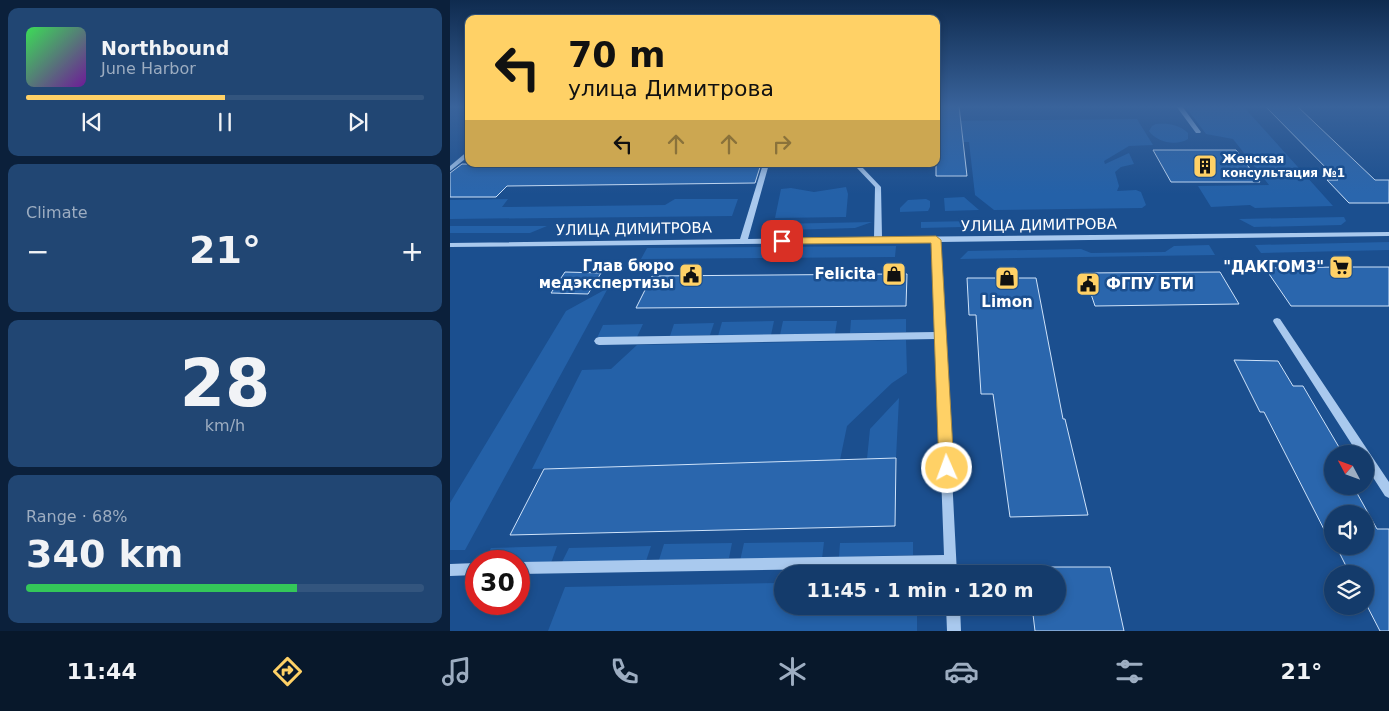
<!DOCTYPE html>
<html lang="en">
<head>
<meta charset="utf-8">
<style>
  :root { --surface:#143b6b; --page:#214673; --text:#f1f3f6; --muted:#9dadc1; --line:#33557e; --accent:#ffd166 }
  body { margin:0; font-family:"DejaVu Sans",sans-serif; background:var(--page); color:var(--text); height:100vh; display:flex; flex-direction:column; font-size:19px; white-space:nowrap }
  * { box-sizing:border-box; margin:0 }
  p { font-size:16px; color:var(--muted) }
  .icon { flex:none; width:28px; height:28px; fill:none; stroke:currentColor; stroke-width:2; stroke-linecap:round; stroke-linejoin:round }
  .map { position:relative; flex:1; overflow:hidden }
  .sheet { display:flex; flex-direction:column; gap:8px; padding:8px; background:#0b203b; width:450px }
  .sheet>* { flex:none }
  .hud { position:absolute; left:15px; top:15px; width:475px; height:152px; border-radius:10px; box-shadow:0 2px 8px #0003,0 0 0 1px var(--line); background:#ffd166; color:#111; overflow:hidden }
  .needle { width:32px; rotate:311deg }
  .buttons { position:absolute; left:874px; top:445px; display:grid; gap:10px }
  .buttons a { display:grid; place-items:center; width:50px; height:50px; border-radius:50%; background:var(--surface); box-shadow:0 2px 8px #0003,0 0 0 1px var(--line); font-size:25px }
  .speed { position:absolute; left:15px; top:550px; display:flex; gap:10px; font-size:25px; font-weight:700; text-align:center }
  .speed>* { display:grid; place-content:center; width:65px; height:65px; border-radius:50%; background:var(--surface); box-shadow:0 2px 8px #0003,0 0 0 1px var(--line); line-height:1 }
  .speed .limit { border:8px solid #d22; background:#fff; color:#111 }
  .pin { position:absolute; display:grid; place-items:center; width:42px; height:42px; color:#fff; margin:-21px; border-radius:10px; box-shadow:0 2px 8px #0006 }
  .me { position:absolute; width:55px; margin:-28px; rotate:358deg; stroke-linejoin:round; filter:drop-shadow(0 0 4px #0008) }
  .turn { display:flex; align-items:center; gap:18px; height:105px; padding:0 20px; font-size:22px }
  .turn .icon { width:65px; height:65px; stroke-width:2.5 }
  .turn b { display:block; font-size:35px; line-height:42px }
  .lanes { display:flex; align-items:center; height:48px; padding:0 20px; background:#0003; justify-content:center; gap:25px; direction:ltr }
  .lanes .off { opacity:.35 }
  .big { font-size:38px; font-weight:800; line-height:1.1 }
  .sheet .widget { flex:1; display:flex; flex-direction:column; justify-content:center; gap:8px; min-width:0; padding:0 18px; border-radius:10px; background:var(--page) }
  .sheet .dial { align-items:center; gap:0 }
  .dial b { font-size:65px; line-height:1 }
  .song { display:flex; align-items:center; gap:15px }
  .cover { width:60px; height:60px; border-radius:8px; background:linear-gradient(135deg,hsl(130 70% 55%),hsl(280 70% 35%)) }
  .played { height:5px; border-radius:2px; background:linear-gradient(90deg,var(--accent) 50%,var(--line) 50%) }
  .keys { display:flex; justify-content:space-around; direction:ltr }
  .heat { display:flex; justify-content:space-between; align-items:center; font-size:28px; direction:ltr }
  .charge { height:8px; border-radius:4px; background:linear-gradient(90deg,#34c759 68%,var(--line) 0) }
  .trip { position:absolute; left:324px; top:565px; width:292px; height:50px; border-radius:25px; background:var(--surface); box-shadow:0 2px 8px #0003,0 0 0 1px var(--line); font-weight:800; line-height:50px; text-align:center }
  .tabs { display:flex; height:80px; justify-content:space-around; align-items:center; background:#08182b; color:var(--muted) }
  .tabs .icon { width:35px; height:35px }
  .tabs .on { color:var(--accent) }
  .tabs b { font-size:22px; color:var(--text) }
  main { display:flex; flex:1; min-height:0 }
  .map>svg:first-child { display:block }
</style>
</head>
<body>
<main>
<section class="sheet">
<div class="widget">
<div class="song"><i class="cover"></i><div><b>Northbound</b><p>June Harbor</p></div></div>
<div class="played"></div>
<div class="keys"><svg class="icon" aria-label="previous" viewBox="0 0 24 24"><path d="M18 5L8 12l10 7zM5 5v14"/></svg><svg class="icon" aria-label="pause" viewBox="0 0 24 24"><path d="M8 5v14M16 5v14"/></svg><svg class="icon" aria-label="next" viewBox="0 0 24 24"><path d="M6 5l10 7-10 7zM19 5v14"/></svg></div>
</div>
<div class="widget"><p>Climate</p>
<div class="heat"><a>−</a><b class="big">21°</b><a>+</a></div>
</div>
<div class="widget dial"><b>28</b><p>km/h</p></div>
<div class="widget"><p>Range · 68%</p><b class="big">340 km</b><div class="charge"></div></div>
</section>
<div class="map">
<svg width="939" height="631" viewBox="0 0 939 631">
  <rect width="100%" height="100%" fill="#1b4f8f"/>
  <path fill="#2461a8" d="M735 106H793L883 206 805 208 800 205 761 207 748 186 819 185 783 139 756 134Z
    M687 119 703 145 679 146 654 161 655 164 679 153 684 164 671 167 665 172 669 186 667 191 686 190 691 192 696 205 692 208 544 210 525 195 519 142H486V121Z
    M706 124C717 123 729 124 738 133V139C727 146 707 143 699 131L702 126Z
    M396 187 398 194 396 217 325 218 331 189 341 188 364 192Z
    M514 197 529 210 495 211 494 198Z
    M58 199 52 207 215 205 225 199H288L282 216 0 219V200Z
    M476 199 480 201V207L478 211 450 212V208L458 200Z
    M894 217 896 221 891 225 804 227 789 219Z
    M524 221 513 227 471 228V222Z
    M422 222 405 228 336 230 328 228 324 224Z
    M0 226H97L80 233H0Z
    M939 242V250L811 253 805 245Z
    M759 245 765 255 510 259 518 251 631 249 641 253 715 252 724 246Z
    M446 246 445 257 191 259 197 248Z
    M158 288 15 550H0V503L116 311Z
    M456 319V332L400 333 401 320Z
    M324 321 321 335 268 336 272 322Z
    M333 321H387L385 334 330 335Z
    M264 323 260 335 220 336 224 324Z
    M193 324 187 337 147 338 153 325Z
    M456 340 457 373 442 383 397 426 390 460 82 469 132 370 161 369 187 345Z
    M449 398 446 458 417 459 420 429Z
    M374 542 372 559 290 561 294 543Z
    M463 542V555L389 557 390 543Z
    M282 543 279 558 209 560 214 544Z
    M107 546 101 563 69 564V561H34L41 548Z
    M201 546 196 561 112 562 119 548Z
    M332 583V606H467V631H98L115 587Z"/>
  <path fill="#2a66ad" stroke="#cfe3fa" d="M486 106H509L517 176H486Z
    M815 106H847L925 180H939V203H899L877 180H888Z
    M703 150H786L810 182H721Z
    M12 164 75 165 311 164 305 183 57 186 46 197H0V173Z
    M891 267H939V306H841L815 268Z
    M115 272 151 273 138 294 101 293Z
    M770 272 789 304 645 306 634 273Z
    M444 274H457L456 306 186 308 202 276Z
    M517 278H586L613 419H615L638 515 560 517 543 394H531L526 315H519Z
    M784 360 828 361 843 386H853L893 454H882V486H903L927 529H939V631H930L915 602V574H900L886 546H915V514H882V545L814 412H810Z
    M446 458 445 526 60 535 94 469Z
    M577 567H660L674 631H585L582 606H608V574H578Z"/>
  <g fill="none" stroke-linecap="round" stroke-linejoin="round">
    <path fill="#a9c9ee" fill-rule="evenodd" d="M726 106H732L751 132 750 133H746Z
      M19 150V156L0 171V166Z
      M313 164H319L298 239 424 238 425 187 407 168 406 164H412V167L431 187 432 237 939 232V236L490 242 507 574H495L494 567 69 574V562L494 555 486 339 149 345 146 344 144 341 146 338 149 337 486 332 482 242 0 247V243L290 239Z
      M827 318 830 319 939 482V498L935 496 915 465V454H908L824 323 823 321 824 319Z
      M26 563V575L0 576V564Z
      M496 606H510L511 631H497Z"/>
  </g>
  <linearGradient id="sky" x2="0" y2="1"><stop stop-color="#0f2b4f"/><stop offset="0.55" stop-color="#39639b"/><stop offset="1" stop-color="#39639b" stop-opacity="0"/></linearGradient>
  <rect width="939" height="194" fill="url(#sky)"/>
  <path fill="#ffd166" stroke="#a68842" d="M486 236 491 240 504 468 502 473 497 475 492 473 489 468 481 243 332 244 327 241 332 238Z"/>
  <defs>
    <g id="building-square" transform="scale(1.25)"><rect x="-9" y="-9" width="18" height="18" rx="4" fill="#ffd166" stroke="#1b4f8f"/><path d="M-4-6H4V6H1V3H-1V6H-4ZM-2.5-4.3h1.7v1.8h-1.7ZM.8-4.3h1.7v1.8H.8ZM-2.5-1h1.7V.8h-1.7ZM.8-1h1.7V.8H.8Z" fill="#111"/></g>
    <g id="supermarket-square" transform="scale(1.25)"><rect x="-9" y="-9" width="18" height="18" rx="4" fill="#ffd166" stroke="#1b4f8f"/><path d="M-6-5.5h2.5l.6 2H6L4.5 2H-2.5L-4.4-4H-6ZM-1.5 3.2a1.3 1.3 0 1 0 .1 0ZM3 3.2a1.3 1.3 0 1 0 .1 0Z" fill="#111"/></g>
    <g id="shop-square" transform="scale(1.25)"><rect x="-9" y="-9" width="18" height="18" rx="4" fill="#ffd166" stroke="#1b4f8f"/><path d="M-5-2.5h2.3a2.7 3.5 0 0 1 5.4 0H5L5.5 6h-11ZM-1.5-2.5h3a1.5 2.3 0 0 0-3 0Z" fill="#111"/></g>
    <g id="civic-square" transform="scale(1.25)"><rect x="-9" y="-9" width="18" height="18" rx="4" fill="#ffd166" stroke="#1b4f8f"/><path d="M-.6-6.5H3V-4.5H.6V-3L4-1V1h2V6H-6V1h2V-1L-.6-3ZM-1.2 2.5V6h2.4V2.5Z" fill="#111"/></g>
  </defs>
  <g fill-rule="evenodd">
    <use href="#building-square" x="755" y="166"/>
    <use href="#supermarket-square" x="891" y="267"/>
    <use href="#shop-square" x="444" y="274"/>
    <use href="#civic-square" x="241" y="275"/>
    <use href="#shop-square" x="557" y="278"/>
    <use href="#civic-square" x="638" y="284"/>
  </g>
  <g text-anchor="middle" stroke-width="5" stroke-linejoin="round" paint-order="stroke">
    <g font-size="12" font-weight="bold" fill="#fff" stroke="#1b4f8f" text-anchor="start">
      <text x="772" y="163">Женская<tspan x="772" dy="14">консультация №1</tspan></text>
    </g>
    <g font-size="15" fill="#fff" stroke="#1b4f8f">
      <text transform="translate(589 225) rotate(-1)" y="5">УЛИЦА ДИМИТРОВА</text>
      <text transform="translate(184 229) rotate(-1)" y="5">УЛИЦА ДИМИТРОВА</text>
    </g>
    <g font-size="15" font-weight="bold" fill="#fff" stroke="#1b4f8f" text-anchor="end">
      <text x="224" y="271">Глав бюро<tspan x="224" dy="17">медэкспертизы</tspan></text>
      <text x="874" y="272">"ДАКГОМЗ"</text>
      <text x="426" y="279">Felicita</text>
      <text x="656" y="289" text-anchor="start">ФГПУ БТИ</text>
      <text x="557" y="307" text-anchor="middle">Limon</text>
    </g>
  </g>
</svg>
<div class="buttons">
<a><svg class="needle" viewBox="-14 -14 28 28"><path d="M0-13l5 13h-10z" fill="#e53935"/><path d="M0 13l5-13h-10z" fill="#9dadc1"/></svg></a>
<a><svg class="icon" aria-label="sound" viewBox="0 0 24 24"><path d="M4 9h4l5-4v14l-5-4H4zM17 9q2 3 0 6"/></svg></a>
<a><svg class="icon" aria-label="layers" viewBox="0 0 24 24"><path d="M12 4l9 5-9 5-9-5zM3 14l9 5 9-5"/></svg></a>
</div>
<div class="speed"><div class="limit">30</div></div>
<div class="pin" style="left:332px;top:241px;background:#d93025"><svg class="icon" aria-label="arrive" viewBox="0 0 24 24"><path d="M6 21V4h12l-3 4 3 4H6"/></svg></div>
<svg class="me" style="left:497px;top:468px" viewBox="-20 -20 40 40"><circle r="17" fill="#ffd166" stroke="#fff" stroke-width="3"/><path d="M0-11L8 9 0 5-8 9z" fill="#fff"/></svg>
<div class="trip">11:45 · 1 min · 120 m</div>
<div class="hud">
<div class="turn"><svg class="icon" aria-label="left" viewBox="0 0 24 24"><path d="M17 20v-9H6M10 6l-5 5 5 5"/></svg><div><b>70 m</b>улица Димитрова</div></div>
<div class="lanes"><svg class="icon" aria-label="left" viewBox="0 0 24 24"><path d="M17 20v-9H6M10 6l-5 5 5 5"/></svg><svg class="icon off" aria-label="ahead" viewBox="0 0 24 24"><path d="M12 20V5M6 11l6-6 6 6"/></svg><svg class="icon off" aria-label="ahead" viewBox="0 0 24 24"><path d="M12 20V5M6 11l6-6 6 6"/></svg><svg class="icon off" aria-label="right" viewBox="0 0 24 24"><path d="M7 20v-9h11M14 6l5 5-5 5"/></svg></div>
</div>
</div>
</main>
<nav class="tabs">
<b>11:44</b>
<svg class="icon on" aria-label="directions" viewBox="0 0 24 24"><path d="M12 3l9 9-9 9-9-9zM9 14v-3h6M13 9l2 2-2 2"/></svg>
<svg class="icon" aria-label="music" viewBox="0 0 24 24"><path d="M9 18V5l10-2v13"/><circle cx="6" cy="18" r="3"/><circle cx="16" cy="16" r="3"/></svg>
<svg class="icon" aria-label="phone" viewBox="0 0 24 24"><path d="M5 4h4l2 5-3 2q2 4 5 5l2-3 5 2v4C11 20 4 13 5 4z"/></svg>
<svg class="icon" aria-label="climate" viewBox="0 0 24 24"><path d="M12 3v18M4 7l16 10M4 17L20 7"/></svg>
<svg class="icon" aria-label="car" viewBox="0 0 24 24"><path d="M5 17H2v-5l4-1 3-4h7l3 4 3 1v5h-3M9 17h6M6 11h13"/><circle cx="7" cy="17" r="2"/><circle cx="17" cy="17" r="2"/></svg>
<svg class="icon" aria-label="filters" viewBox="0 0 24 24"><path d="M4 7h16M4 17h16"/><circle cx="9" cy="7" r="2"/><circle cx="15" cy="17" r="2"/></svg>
<b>21°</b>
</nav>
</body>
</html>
